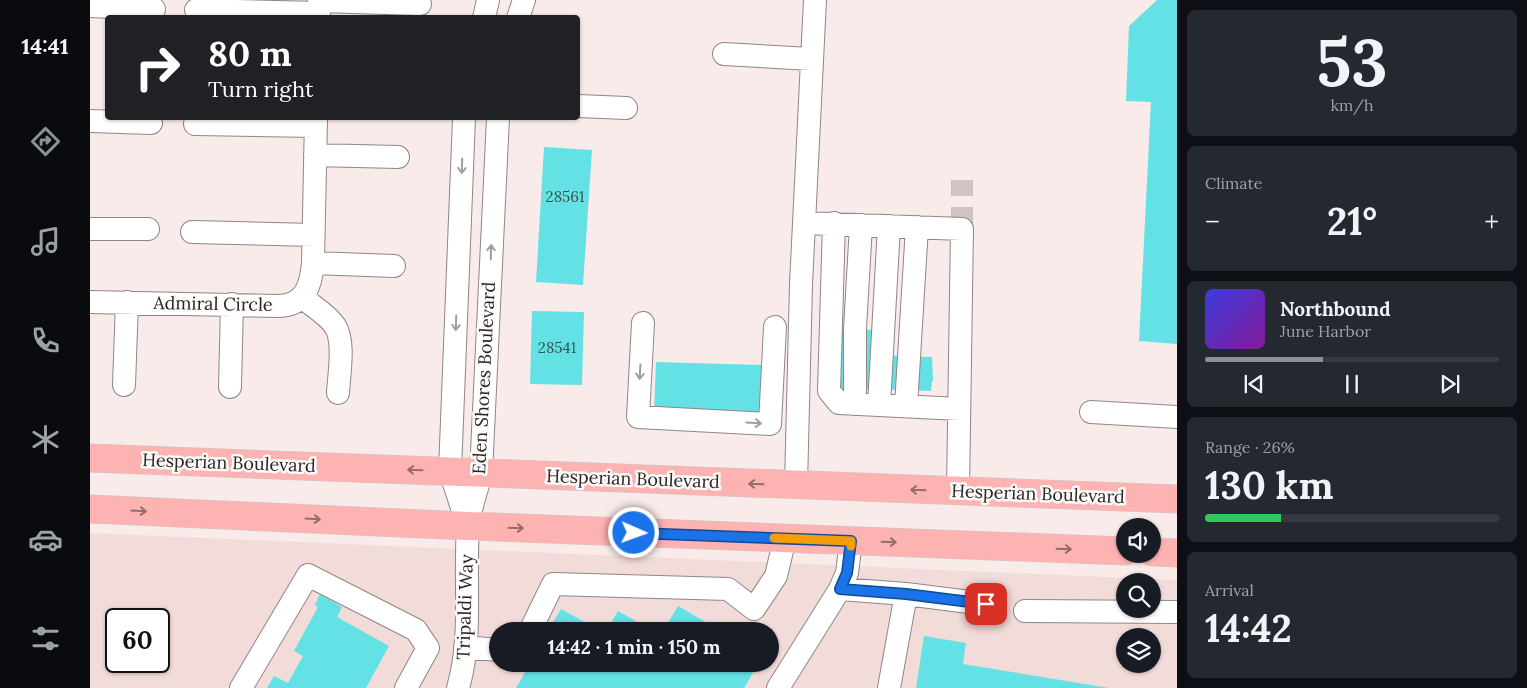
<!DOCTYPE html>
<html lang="en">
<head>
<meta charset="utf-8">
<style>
  :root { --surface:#171b24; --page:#242831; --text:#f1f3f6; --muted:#9ea1a6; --line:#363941; --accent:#8c9099 }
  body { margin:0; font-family:Lora,serif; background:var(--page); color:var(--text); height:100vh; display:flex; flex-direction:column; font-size:19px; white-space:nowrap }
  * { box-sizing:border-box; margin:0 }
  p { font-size:16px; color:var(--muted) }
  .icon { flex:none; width:28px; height:28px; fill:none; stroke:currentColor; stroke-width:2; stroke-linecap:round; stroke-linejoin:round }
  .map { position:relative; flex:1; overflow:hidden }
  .side { display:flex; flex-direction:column; gap:10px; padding:10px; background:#0d0f14; width:350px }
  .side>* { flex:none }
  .guide { position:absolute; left:15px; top:15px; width:475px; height:105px; border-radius:5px; box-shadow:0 1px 4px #0004; background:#202124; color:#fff; overflow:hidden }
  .controls { position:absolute; left:1026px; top:518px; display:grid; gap:10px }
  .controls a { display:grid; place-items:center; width:45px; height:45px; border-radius:50%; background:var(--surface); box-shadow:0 1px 4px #0004; font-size:25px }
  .speed { position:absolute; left:15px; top:608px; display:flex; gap:10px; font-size:25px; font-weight:700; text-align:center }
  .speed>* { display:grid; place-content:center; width:65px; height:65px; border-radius:50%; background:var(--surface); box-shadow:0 1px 4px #0004; line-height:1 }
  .speed .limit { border:2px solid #111; border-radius:8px; background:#fff; color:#111 }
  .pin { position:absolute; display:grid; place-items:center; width:42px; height:42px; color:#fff; margin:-21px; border-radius:10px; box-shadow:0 2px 8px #0006 }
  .me { position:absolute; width:55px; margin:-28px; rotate:92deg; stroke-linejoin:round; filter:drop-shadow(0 0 4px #0008) }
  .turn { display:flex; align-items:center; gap:18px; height:105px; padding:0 20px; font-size:22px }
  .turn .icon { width:65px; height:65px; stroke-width:2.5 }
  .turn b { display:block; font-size:35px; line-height:42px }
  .big { font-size:38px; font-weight:700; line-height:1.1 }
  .side .widget { flex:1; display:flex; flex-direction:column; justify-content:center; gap:8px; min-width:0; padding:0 18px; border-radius:8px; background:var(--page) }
  .side .dial { align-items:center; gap:0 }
  .dial b { font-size:65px; line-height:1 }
  .song { display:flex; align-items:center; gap:15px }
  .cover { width:60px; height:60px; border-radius:8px; background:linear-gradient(135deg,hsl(240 70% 55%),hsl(290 70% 35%)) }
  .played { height:5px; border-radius:2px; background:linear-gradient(90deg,var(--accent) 40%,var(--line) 40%) }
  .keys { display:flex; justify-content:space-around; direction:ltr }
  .heat { display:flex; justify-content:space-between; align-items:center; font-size:28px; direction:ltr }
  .charge { height:8px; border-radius:4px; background:linear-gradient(90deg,#34c759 26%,var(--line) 0) }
  .trip { position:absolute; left:399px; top:622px; width:290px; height:50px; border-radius:25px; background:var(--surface); box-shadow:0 1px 4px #0004; font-weight:700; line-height:50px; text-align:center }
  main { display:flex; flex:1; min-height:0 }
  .tabs { display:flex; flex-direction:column; width:90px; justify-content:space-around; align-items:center; background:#090b0e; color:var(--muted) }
  .tabs .icon { width:35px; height:35px }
  .tabs .active { color:var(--accent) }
  .tabs b { font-size:22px; color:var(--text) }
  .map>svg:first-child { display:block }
</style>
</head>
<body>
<main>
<nav class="tabs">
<b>14:41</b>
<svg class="icon active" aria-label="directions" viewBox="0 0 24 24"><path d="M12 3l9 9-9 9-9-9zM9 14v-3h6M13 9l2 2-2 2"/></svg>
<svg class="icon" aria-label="music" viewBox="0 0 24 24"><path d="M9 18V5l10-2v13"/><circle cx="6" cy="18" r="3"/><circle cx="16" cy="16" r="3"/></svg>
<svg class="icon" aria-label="phone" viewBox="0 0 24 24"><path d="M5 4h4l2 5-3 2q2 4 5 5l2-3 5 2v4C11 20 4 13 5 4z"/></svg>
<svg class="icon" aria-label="climate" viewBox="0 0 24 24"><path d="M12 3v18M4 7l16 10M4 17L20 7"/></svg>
<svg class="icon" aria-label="car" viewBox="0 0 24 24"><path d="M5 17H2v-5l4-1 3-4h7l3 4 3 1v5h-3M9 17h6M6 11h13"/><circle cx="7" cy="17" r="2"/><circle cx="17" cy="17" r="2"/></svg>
<svg class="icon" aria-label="filters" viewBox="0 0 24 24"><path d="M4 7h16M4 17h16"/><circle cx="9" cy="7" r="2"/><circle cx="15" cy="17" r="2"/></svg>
</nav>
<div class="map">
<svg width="1087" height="688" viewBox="0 0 1087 688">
  <rect width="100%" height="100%" fill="#f8ebea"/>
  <path fill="#f2dcda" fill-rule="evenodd" d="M0 533 1087 580V688H0ZM1035 581H1062V609H1035ZM26 619H69V661H26ZM408 631H680V664H408ZM1035 636H1062V664H1035Z"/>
  <path fill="#63e1e4" d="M1067 0H1087V344L1049 341 1061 102 1036 101 1039 26Z
    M454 147 502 150 493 285 446 282Z
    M442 311 494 312 492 385 440 384Z
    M730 328 782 330 781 355 842 357 843 381H842L841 391 728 387Z
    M566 362 672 365 670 416 564 413Z
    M230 594 252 607 247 617 299 646 276 688H177L184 676 198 683 213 656 204 651 228 607 225 605Z
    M588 606 631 631H573Z
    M471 609 511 631H458Z
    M528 611 563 631H516Z
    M834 636 876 643 873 664 1019 688H826Z
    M440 664H668L654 688H426Z"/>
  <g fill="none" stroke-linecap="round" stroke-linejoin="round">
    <path stroke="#cfc3c3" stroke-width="22" stroke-dasharray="22 11" stroke-linecap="butt" d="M872 229V180"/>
    <g stroke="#918585" stroke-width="24">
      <path id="minor" d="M229 1 330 4
        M0 6 64 9
        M106 10 229 13
        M394 18 398 0
        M428 18 434 0
        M634 54 721 59
        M488 106 536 108
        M374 118 360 471 378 526
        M0 121 61 123
        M105 124 226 126
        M225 155 308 157
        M714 223 872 229 868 491
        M744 223 739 391 749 403 869 409
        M0 229H58
        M102 232 223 235
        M223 263 304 266
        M212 297C222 306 237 314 245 326 255 341 249 374 248 393
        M0 302 189 306C215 305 221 286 223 263L226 118
        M553 323 548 417 680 424 685 327
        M34 385 37 302
        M140 387 142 304
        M765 404V329L771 225
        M789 405 799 226
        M816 406 827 227
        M1001 412 1087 417
        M706 485 711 284 725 0
        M750 589 816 594
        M935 611 1087 612
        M440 631 463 584 638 589 664 609 686 576 695 538
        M375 647 408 650
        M151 688 218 575 326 630 338 648
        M316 688 338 648
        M368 688C383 636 374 582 378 528 379 510 387 491 391 473L408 118
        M688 688 750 589 757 573 761 541
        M799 688 816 594 895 604"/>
    </g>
    <g stroke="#cccbcb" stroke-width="29">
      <path id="major" d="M0 458 1087 499
        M0 509 378 526 1035 551
        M1062 552 1087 553"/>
    </g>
    <use href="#minor" stroke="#fff" stroke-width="22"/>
    <use href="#major" stroke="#fdb3b2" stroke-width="28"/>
  </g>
  <defs><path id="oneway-shaft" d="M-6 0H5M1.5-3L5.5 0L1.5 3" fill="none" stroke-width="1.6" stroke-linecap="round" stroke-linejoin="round" transform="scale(1.25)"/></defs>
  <g stroke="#9f9d9d">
    <use href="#oneway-shaft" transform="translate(372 166) rotate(92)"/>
    <use href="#oneway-shaft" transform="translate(401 252) rotate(-88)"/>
    <use href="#oneway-shaft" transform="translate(366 323) rotate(92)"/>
    <use href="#oneway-shaft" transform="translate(550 372) rotate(93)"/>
    <use href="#oneway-shaft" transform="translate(664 423) rotate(3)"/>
  </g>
  <g stroke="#946c6c">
    <use href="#oneway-shaft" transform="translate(325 470) rotate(-178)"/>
    <use href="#oneway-shaft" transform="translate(666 484) rotate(-178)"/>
    <use href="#oneway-shaft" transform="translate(828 490) rotate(-178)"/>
    <use href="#oneway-shaft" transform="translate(49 511) rotate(3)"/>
    <use href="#oneway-shaft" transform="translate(223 519) rotate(3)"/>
    <use href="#oneway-shaft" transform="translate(426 528) rotate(2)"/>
    <use href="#oneway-shaft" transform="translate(799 542) rotate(2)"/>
    <use href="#oneway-shaft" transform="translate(974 549) rotate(2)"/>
  </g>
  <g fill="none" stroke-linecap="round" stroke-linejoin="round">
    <g stroke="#114b97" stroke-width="12">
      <path id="route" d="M544 533 761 541 757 573 750 589 816 594 896 604"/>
    </g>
    <use href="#route" stroke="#1a73e8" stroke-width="9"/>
    <path stroke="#f59e0b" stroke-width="9" d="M684 538 761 541V546"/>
  </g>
  <g text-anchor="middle" stroke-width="5" stroke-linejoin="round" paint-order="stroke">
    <g font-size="15" fill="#385455">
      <text x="475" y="202">28561</text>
      <text x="467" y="353">28541</text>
    </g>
    <g font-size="18" fill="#2a2525" stroke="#fefbfb">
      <text transform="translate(123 304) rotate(1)" y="6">Admiral Circle</text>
      <text transform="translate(394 378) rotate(-87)" y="6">Eden Shores Boulevard</text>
      <text transform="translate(139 463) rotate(2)" y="6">Hesperian Boulevard</text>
      <text transform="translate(543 479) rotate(2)" y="6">Hesperian Boulevard</text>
      <text transform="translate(948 494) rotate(2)" y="6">Hesperian Boulevard</text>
      <text transform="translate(375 607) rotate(-88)" y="6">Tripaldi Way</text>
    </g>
  </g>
</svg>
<div class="controls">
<a><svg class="icon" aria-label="sound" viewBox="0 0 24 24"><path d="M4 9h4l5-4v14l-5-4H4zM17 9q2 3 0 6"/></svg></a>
<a><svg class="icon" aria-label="search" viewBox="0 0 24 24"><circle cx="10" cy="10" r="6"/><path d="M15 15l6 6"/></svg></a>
<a><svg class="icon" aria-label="layers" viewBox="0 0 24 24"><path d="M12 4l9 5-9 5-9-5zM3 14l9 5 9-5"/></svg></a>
</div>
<div class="speed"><div class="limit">60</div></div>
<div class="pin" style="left:896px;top:604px;background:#d93025"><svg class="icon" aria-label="arrive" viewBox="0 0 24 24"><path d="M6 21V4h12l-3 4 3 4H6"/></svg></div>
<svg class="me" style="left:544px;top:533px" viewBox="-20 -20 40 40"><circle r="17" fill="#1a73e8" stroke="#fff" stroke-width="3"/><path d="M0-11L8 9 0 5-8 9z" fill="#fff"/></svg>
<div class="trip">14:42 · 1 min · 150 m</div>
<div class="guide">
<div class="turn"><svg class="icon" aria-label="right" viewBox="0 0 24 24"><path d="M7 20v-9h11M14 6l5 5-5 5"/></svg><div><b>80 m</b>Turn right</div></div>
</div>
</div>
<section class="side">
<div class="widget dial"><b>53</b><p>km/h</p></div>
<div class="widget"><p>Climate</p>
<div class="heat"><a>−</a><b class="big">21°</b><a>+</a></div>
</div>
<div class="widget">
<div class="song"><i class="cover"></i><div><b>Northbound</b><p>June Harbor</p></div></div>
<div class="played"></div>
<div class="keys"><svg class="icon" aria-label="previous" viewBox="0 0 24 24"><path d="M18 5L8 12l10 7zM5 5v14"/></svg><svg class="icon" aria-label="pause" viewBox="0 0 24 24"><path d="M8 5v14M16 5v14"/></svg><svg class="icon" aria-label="next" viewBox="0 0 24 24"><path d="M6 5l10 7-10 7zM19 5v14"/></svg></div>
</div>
<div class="widget"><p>Range · 26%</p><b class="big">130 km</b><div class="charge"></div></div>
<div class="widget"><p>Arrival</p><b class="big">14:42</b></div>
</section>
</main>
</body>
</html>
